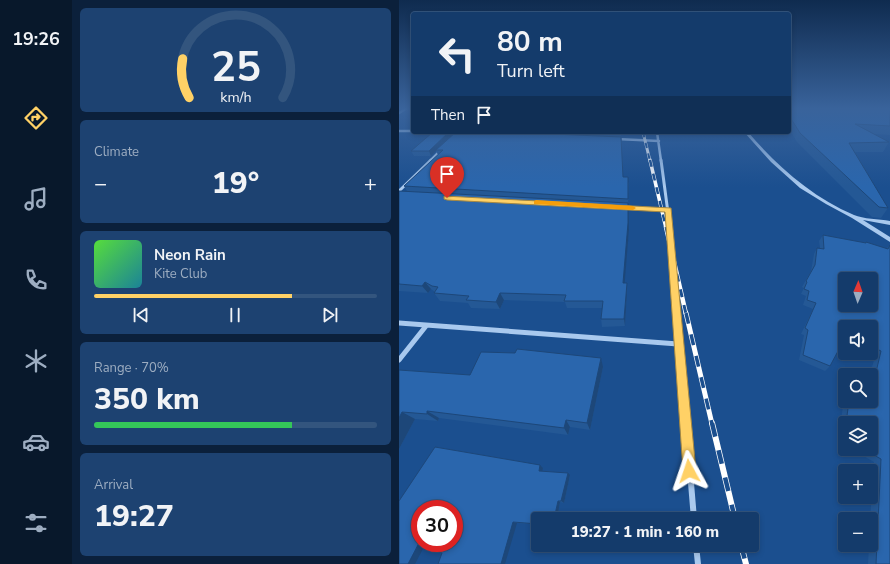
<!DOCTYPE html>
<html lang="en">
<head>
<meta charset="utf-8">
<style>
  :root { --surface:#143b6b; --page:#1d4271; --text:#f1f3f6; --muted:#9dadc1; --line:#33557e; --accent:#ffd166 }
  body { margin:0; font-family:"Nunito Sans",sans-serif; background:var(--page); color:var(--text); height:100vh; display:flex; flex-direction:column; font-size:15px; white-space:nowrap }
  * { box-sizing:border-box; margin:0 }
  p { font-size:13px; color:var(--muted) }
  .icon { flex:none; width:22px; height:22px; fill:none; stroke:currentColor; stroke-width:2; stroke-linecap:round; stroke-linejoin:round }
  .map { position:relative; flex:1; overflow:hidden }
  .sheet { display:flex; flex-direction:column; gap:8px; padding:8px; background:#0b203b; width:327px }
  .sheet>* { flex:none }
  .guide { position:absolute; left:12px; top:12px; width:380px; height:122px; border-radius:4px; box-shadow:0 2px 6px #0003,0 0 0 1px var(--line); background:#143b6b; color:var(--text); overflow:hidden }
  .needle { width:26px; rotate:2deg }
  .controls { position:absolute; left:439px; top:272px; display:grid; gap:8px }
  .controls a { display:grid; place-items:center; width:40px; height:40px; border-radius:4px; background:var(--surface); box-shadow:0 2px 6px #0003,0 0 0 1px var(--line); font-size:20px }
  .speed { position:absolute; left:12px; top:500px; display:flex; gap:8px; font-size:20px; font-weight:700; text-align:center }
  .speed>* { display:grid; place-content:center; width:52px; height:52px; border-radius:50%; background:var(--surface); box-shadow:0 2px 6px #0003,0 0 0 1px var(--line); line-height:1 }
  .speed .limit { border:6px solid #d22; background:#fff; color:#111 }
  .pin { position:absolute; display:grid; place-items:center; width:34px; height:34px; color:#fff; margin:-41px -17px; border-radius:50% 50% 50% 0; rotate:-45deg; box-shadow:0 0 4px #0007 }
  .pin .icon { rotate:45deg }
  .me { position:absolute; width:44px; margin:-22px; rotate:355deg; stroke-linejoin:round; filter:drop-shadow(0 0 3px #0008) }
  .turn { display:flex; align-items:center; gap:14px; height:84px; padding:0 20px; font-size:18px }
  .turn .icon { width:52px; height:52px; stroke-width:2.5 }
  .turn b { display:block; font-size:28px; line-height:34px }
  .then { display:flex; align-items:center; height:38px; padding:0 20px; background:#0003; gap:8px; font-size:15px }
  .big { font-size:30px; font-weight:800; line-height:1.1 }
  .sheet .card { flex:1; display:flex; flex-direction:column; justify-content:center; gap:6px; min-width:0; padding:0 14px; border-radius:6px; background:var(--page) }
  .sheet .dial { align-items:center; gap:0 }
  .dial svg { height:104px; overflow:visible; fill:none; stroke:var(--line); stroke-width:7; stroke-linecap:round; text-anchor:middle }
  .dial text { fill:var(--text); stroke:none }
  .song { display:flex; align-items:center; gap:12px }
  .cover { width:48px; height:48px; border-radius:6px; background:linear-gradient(135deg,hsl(110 70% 55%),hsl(190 70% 35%)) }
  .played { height:4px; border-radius:2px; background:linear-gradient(90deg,var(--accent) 70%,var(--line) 70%) }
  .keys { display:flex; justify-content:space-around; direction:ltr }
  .heat { display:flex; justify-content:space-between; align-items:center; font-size:22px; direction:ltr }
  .charge { height:6px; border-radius:3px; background:linear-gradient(90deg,#34c759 70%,var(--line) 0) }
  .trip { position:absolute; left:132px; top:512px; width:228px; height:40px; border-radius:4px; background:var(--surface); box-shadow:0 2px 6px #0003,0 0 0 1px var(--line); font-weight:800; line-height:40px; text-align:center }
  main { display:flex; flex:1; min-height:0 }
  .menu { display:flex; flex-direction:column; width:72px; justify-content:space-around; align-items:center; background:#08182b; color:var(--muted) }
  .menu .icon { width:28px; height:28px }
  .menu .active { color:var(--accent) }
  .menu b { font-size:18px; color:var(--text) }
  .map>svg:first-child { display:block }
</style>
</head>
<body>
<main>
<nav class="menu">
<b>19:26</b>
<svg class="icon active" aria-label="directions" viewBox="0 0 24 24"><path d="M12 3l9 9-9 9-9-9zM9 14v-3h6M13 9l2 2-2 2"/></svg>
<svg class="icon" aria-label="music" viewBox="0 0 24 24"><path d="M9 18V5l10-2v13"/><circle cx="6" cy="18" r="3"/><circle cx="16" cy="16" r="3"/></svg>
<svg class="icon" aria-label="phone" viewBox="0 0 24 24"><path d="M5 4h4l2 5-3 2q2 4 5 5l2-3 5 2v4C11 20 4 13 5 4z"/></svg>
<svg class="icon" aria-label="climate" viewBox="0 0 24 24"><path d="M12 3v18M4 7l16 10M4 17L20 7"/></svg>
<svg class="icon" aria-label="car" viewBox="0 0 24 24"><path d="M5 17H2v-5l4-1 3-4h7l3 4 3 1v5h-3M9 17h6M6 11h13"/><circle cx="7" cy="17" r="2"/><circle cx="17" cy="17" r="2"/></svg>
<svg class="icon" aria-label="filters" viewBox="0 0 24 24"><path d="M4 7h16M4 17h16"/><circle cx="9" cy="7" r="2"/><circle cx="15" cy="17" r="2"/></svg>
</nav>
<section class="sheet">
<div class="card dial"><svg viewBox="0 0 100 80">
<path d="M14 69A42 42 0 1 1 86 69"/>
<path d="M14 69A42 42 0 0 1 9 39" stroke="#ffd166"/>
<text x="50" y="56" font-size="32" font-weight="700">25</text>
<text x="50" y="72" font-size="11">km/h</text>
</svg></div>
<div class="card"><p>Climate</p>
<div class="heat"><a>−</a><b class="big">19°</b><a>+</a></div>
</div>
<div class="card">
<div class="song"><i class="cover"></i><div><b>Neon Rain</b><p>Kite Club</p></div></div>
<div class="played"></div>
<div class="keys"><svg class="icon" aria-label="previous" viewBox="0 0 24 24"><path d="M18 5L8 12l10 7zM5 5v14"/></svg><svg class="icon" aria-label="pause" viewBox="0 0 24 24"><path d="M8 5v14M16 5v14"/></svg><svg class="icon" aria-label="next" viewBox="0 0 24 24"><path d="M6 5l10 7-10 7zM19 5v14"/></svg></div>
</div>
<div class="card"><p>Range · 70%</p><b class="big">350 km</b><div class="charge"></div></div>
<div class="card"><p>Arrival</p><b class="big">19:27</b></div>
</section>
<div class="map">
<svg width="491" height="564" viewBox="0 0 491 564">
  <rect width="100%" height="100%" fill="#1b4f8f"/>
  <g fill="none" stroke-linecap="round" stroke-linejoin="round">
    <path stroke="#a9c9ee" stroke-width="2.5" d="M0 113 8 108
      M0 131H14
      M37 132 60 133
      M258 132 262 161
      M218 139 260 141
      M31 161 41 151"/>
    <path stroke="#a9c9ee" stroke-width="3" d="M262 160 271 228
      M0 191 32 160
      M224 207 269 210"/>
    <path stroke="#a9c9ee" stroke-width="4" d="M270 227 278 314"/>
    <path stroke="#a9c9ee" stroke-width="5" d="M278 313 287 424
      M0 323 279 344
      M0 360 27 326"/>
    <path stroke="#a9c9ee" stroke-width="6" d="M287 423 295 519
      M297 545 299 564"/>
    <path fill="#a9c9ee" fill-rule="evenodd" d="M345 132H349C378 166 413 197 455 215 464 219 480 219 491 221V225L464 220 491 237V242L453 218 427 204 401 188 372 162Z"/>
    <g stroke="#fff" stroke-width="3">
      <path id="rail-far4" d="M244 132 251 161"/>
    </g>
    <g stroke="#fff" stroke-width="3.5">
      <path id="rail-far3" d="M251 160 267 228"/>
    </g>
    <g stroke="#fff" stroke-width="4.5">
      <path id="rail-far2" d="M267 227 287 314"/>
    </g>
    <g stroke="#fff" stroke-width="5">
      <path id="rail-far1" d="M287 313 313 424"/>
    </g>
    <g stroke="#fff" stroke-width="6">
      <path id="rail" d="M313 423 336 519
        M342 545 347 564"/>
    </g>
    <use href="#rail-far4" stroke="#1b4f8f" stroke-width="2" stroke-dasharray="5.5" stroke-linecap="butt"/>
    <use href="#rail-far3" stroke="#1b4f8f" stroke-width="2.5" stroke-dasharray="7" stroke-linecap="butt"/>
    <use href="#rail-far2" stroke="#1b4f8f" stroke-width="3" stroke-dasharray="8" stroke-linecap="butt"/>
    <use href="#rail-far1" stroke="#1b4f8f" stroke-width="3.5" stroke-dasharray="11" stroke-linecap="butt"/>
    <use href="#rail" stroke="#1b4f8f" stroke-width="4.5" stroke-dasharray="14" stroke-linecap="butt"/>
  </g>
  <path fill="#245895" d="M390 108H491V135L474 134 490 142 484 152H456L489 208 482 218 473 217 398 142 390 129Z
    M34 132H51L53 136 57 132H222L224 177 230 183 229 205 230 230 225 283H228V291L226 326 203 327 202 319 203 308H168L166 302 105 300 101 309 72 308 69 303 41 301 35 293 36 292 32 289 29 293 0 291V191H8L5 186 39 155 37 151 32 156H15L12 151Z
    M424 235 466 243 467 242 487 249 491 245V564H469L470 545H472V519H471L475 462 454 450V449H472V423H446V431L441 429 446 389V401H472V375H471L476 356 470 353H472V327H446V342L444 341 431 366 426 371 400 360 405 335 402 334 414 309 404 305 407 296 402 294 405 288 403 287 412 271 415 254 418 248H421L420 241Z
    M204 367 191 430 171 427 169 435 40 418 39 421 16 419 0 449V370L71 375Z
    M144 468 143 471 171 475 165 503 161 502 158 519H139V525L118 523 43 553 0 501Z"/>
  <path fill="#1d4779" d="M50 132H51L53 136 37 150V151L32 156 30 151Z
    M229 203 230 230 225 291 224 283Z
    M26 282 32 289 29 293 23 286Z
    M228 283V291L226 326 225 319Z
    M101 293 105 300 101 309 97 302Z
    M202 358 204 367 191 430 188 423Z
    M28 411 40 418 39 421 28 414Z
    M3 412 16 419 0 449V418Z
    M167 420 171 427 169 435 165 428Z
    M141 465 144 468 143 473 140 471Z
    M169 473 171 475 165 503 162 501Z
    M159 501 161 502 158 519H155Z
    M114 522 118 523 106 564H102Z
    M20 543H27L16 564H9Z"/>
  <path fill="#2a66ad" stroke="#1d4779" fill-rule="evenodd" d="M390 108H491V126L456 124 490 142 450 143 489 208 480 207 401 133 391 117H390Z
    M34 132H50L30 151H12Z
    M57 132H108L222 137 224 177H229V199L5 186 44 150H37Z
    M0 191 229 203V223L224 283H228L225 319H202L204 301H165L167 295 101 293 97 302 67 300 70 296 35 293 39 287 33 286 26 282 23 286 0 284Z
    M424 235 467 243V242L489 249 491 245V564H477L482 459 464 449H472V423H447L450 401H472V389H473L482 351 472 346V327H446V338L431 366 404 355 409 330 406 328 417 303 408 300 410 291 405 289 408 282 407 281 416 265 418 248 425 249ZM446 279H472V305H446Z
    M118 349 202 358 188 423 167 420 165 428 28 411V414L3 412 0 418V370L71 375 82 352 116 353Z
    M36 447 141 465 140 471 169 473 162 501H159L155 519H139V524L114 522 102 564H39L43 553 20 543 9 564H0V501ZM21 509H55V543H21Z"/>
  <linearGradient id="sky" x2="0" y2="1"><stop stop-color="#0f2b4f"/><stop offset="0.58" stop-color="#39639b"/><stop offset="1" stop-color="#39639b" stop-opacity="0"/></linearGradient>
  <rect width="491" height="187" fill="url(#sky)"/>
  <path fill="#ffd166" stroke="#a68842" d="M45 196 272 208 297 471 295 476 290 478 286 476 284 471 266 212 48 200 45 199Z"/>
  <path fill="#f59e0b" d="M137 200 234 206 237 208 234 210 135 204V201Z"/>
</svg>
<div class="controls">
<a><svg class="needle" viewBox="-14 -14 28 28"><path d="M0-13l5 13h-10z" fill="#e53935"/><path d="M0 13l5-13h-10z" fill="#9dadc1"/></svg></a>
<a><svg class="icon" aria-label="sound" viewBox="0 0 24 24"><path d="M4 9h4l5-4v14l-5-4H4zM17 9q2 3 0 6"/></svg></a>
<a><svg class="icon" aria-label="search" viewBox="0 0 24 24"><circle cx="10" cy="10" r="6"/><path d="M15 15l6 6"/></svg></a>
<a><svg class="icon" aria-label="layers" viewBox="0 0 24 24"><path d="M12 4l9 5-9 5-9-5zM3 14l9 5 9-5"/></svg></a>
<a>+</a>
<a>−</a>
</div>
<div class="speed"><div class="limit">30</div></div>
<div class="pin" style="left:48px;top:198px;background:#d93025"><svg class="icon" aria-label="arrive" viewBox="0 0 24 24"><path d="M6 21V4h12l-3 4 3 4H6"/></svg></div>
<svg class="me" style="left:290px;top:471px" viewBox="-20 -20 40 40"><path d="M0-17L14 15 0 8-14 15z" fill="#ffd166" stroke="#fff" stroke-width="4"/></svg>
<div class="trip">19:27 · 1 min · 160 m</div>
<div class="guide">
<div class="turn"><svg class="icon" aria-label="left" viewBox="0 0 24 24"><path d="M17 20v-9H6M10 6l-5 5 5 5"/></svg><div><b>80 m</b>Turn left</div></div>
<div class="then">Then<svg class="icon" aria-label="arrive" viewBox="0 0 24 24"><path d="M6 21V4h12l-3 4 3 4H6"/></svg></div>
</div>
</div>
</main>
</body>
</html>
